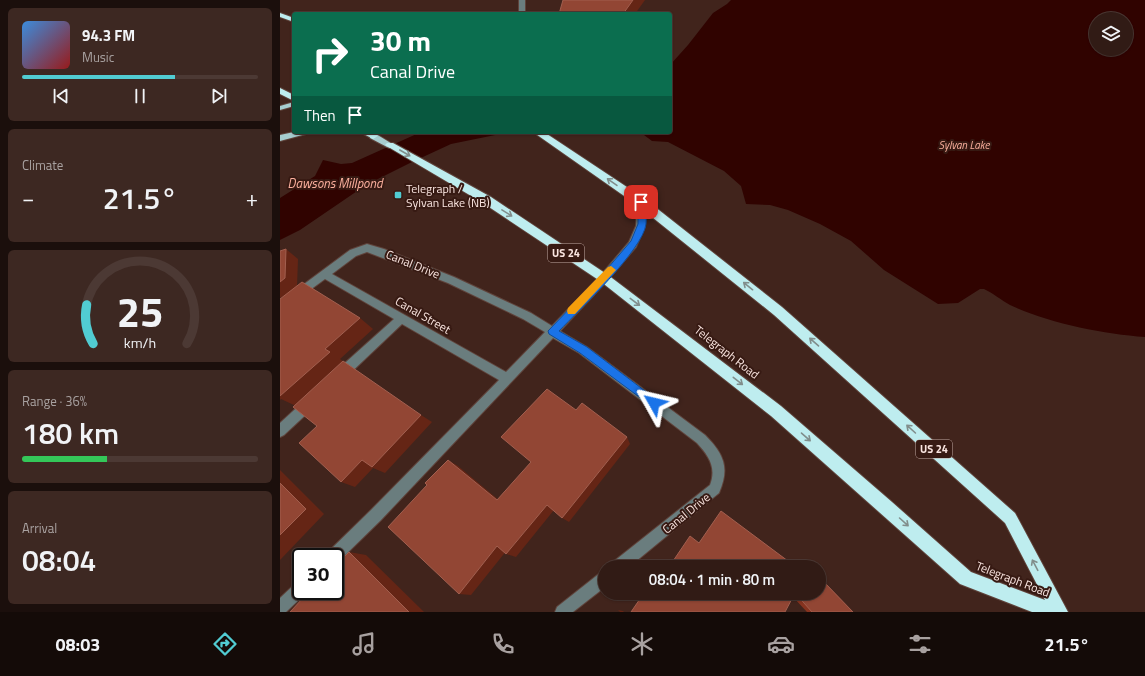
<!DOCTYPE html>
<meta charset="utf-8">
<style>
body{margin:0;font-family:"Titillium Web",sans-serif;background:#3d2822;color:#f1f3f6;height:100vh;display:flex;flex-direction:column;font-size:15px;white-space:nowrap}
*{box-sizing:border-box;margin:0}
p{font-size:13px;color:#a8a1a0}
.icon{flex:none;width:22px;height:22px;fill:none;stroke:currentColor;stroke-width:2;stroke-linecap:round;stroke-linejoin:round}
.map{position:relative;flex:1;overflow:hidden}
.details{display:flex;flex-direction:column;gap:8px;padding:8px;background:#1b0f0c;width:280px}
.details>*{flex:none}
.guide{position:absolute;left:12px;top:12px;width:380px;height:122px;border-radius:4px;box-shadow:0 1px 3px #0004,0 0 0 1px #4c3934;background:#0b6e4f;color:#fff;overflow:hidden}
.controls{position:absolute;left:809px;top:12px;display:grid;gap:8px}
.controls a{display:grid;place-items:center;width:44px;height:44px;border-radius:50%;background:#311b15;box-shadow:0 1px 3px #0004,0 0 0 1px #4c3934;font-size:20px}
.speed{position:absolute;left:12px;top:548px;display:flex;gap:8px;font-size:20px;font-weight:700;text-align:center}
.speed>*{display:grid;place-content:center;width:52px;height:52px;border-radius:50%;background:#311b15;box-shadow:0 1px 3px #0004,0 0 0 1px #4c3934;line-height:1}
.speed .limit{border:2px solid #111;border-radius:6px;background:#fff;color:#111}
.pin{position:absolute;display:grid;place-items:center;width:34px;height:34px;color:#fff;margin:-17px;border-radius:8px;box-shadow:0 2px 6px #0006}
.me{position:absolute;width:44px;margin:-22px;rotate:307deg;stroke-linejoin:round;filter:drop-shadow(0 0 3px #0008)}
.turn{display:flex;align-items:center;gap:14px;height:84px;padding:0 12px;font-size:18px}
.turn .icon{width:52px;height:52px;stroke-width:2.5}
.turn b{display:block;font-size:28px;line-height:34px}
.then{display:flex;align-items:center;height:38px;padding:0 12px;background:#0003;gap:8px;font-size:15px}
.big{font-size:30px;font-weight:600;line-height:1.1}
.details .tile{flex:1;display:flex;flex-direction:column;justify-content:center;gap:6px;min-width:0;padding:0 14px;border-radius:6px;background:#3d2822}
.details .dial{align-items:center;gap:0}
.dial svg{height:104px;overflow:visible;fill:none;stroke:#4c3934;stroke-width:7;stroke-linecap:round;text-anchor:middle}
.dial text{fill:#f1f3f6;stroke:none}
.song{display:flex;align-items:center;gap:12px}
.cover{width:48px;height:48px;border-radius:6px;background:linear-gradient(135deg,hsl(210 70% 55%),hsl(0 70% 35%))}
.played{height:4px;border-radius:2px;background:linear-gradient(90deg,#51ccd2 65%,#4c3934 65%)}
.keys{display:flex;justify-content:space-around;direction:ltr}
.heat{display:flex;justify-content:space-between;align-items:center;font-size:22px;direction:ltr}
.charge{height:6px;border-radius:3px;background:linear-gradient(90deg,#34c759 36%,#4c3934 0)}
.trip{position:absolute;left:318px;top:560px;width:228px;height:40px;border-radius:20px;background:#311b15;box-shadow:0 1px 3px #0004,0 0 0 1px #4c3934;font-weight:600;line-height:40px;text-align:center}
.menu{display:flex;height:64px;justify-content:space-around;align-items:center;background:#140b08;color:#a8a1a0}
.menu .icon{width:28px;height:28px}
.menu .current{color:#51ccd2}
.menu b{font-size:18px;color:#f1f3f6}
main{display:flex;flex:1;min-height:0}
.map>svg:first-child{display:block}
.water{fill:#300300;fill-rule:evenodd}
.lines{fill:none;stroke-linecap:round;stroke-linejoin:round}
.minor-casing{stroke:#5f433b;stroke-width:2}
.major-casing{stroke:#5f433b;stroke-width:2}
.highway-casing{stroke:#5f433b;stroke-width:2}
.minor{fill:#6a7d7e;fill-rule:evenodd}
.major{fill:#a7cdcf;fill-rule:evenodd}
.highway{fill:#beedef;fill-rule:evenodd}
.wall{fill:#86331f}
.shaded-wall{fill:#652515}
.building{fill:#924634;stroke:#a25f4f}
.oneway{stroke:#818e8c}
.route{fill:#1a73e8;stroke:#114b97}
.slow{fill:#f59e0b}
.poi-dot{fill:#51ccd2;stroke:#371a13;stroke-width:1.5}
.labels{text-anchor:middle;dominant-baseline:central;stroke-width:4;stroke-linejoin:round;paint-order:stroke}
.far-water-label{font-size:11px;font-style:italic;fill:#fdb19f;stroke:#371a13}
.shield{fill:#371a13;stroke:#c0a8a2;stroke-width:1}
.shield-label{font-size:11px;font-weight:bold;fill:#fae5e0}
.poi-label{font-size:12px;fill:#fae5e0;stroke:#371a13;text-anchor:start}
.street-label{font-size:12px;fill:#fae5e0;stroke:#371a13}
.water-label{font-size:13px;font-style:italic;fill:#fdb19f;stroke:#371a13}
</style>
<main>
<section class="details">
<div class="tile">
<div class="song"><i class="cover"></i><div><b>94.3 FM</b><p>Music</p></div></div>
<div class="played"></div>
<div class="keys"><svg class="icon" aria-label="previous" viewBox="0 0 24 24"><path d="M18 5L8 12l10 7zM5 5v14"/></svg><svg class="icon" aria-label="pause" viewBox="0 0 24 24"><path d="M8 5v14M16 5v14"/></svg><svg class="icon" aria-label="next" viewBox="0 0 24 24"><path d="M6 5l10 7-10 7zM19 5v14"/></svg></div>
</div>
<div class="tile"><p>Climate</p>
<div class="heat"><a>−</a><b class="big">21.5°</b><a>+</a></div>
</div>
<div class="tile dial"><svg viewBox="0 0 100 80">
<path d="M14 69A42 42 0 1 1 86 69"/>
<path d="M14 69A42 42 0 0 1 9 39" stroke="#51ccd2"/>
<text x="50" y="56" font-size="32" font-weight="700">25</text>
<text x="50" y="72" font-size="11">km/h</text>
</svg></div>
<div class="tile"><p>Range · 36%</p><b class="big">180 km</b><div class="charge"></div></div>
<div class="tile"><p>Arrival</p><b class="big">08:04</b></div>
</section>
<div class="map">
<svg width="865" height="612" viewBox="0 0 865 612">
<rect width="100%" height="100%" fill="#41241c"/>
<g class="water">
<path d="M 451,0 L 865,0 L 865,337 C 823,334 768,323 730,305 C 721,300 713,293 704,289 L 700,289 L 678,303 L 658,304 L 604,270 L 571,241 L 540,224 L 508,210 L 490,205 L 466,204 L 461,186 L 444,171 L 388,142 L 372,141 L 360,132 L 390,132 L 390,65 L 408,45 L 433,13 L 447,4 ZM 816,19 L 846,19 L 846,49 L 816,49 Z"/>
<path d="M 141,132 L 230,132 L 171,144 L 130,163 L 86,185 L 20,230 L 0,240 L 0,198 L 35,176 L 43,160 L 61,164 L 72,163 Z"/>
</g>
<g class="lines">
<g class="minor-casing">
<g id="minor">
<rect x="239" y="0" width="6" height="14"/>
<path d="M 361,199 L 365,202 L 365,226 L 356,247 L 327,281 L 280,331 L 307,347 L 425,435 C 444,454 450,468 439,493 L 349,567 L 331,567 L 333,562 L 430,485 C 437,467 428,455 417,443 L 299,353 L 273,338 L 101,520 L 58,562 L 55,563 L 55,557 L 46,557 L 48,552 L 91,510 L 219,380 L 122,324 L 64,379 L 60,380 L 56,379 L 55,375 L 56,371 L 114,319 L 45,279 L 0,312 L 0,302 L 70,250 L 87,244 L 104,249 L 174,277 L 251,313 L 272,326 L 321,275 L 349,242 L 356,226 L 357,202 ZM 87,252 L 168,283 L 243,319 L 265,332 L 226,372 L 52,274 L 76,256 Z"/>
<path d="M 29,399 L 33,400 L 35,404 L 33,408 L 4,435 L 0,437 L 0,423 L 25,400 Z"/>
<path d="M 325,571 L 325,587 L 293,612 L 275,612 L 277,607 L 320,573 Z"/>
<path d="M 21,581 L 21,591 L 27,591 L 26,593 L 6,612 L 0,612 L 0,598 L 16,583 Z"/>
</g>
</g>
<g class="major-casing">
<g id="major">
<path d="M 14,102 L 14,106 L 0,110 L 0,106 Z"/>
<path d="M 14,132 L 27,132 L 26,134 L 0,141 L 0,135 Z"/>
<path d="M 90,134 L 96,134 L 114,145 L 110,148 L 107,147 L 90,138 Z"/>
</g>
</g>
<g class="highway-casing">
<g id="highway">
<path d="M 0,13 L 14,18 L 14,22 L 0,17 Z"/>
<path d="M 0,88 L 14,95 L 14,101 L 0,94 Z"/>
<path d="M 80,132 L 92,132 L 98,136 L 93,139 Z"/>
<path d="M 253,132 L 264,132 L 365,199 L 502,307 L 735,513 L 788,612 L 752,612 L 680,584 L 491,416 L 320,281 L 203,203 L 105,145 L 107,143 L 113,143 L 211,197 L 328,275 L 501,406 L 612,502 L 691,572 L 765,600 L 725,523 L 494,315 L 357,205 Z"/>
</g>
</g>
<use href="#minor" class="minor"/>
<use href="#major" class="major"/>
<use href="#highway" class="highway"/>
</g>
<path class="wall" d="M 544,582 L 573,612 L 527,612 L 513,597 L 364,593 L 539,593 L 539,584 Z"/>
<g class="shaded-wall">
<path d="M 353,0 L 365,0 L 355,14 L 343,14 Z"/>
<path d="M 6,249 L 18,259 L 17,287 L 5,296 L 0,298 L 0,282 Z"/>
<path d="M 80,318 L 93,329 L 60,359 L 64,362 L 16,406 L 1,399 L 0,400 L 0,395 L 45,349 Z"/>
<path d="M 141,415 L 152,422 L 105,473 L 93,468 L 75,487 L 61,482 L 82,460 Z"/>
<path d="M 347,437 L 350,444 L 289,522 L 282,518 Z"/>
<path d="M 168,460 L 178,466 L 226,506 L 217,500 Z"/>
<path d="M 0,470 L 44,514 L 0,560 Z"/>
<path d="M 267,505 L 274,510 L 236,557 L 226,554 Z"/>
<path d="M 217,546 L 227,550 L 191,595 L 179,594 Z"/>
<path d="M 69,552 L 86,555 L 144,612 L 129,612 Z"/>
<path d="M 338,610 L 343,611 L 344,612 L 340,612 Z"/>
</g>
<g class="building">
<path d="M 283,0 L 353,0 L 343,14 L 279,14 Z"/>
<path d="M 6,249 L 5,278 L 0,282 L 0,251 Z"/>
<path d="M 22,282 L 80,318 L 45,349 L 50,352 L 0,396 L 0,299 Z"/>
<path d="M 63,361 L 141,415 L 92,467 L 82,460 L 61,482 L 19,443 L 37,426 L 13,407 Z"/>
<path d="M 267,389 L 296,410 L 302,403 L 347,437 L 282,518 L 267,505 L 226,554 L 217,546 L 179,594 L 108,527 L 147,485 L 145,483 L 168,460 L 217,500 L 251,462 L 221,437 Z"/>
<path d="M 0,483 L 26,509 L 0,535 Z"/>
<path d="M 441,511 L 516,567 L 389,567 L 410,536 L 419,543 Z"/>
<path d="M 69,552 L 129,612 L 10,612 L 23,598 L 24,599 L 32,591 L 55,591 L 55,566 Z"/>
<path d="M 544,582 L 573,612 L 532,612 L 515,593 L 505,612 L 351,612 L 364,593 L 539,593 L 539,585 L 541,586 Z"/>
</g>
<defs><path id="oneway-shaft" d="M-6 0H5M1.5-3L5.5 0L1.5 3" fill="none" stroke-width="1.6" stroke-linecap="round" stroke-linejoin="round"/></defs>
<g class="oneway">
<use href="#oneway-shaft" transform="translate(125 153) rotate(30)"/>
<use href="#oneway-shaft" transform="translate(332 182) rotate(-145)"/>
<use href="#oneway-shaft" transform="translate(227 213) rotate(32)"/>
<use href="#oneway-shaft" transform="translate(468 286) rotate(-141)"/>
<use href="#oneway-shaft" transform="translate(355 302) rotate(37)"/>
<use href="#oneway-shaft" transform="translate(534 342) rotate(-139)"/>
<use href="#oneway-shaft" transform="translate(458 381) rotate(38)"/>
<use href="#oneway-shaft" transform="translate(631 429) rotate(-138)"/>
<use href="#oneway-shaft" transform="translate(526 437) rotate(41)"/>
<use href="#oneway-shaft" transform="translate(624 522) rotate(42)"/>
<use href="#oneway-shaft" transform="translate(755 565) rotate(-118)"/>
</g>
<path class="route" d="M 358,200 L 361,200 L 365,202 C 365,209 367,217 366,224 C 363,250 299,310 279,331 L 307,347 L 377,400 L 379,403 L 377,407 L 374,408 L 300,353 L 269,334 L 268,331 L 321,276 L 351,241 L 358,224 Z"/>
<path class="slow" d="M 331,266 L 336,270 L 334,272 L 295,314 L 288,314 L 287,311 L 288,308 L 328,267 Z"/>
<rect class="poi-dot" x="114" y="191" width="8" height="8" rx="2"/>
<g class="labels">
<g class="far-water-label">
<text x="684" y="145">Sylvan Lake</text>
</g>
<g class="shield">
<rect x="268" y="244" width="36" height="18" rx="3"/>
<rect x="636" y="440" width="36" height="18" rx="3"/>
</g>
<g class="shield-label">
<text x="286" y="253">US 24</text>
<text x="654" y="449">US 24</text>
</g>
<g class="poi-label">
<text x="126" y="188">Telegraph /<tspan x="126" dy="14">Sylvan Lake (NB)</tspan></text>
</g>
<g class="street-label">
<text transform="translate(133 264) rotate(22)">Canal Drive</text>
<text transform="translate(143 315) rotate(30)">Canal Street</text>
<text transform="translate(447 352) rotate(38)">Telegraph Road</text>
<text transform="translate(406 513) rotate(-39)">Canal Drive</text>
<text transform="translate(733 579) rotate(21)">Telegraph Road</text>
</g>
<g class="water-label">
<text x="55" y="183">Dawsons Millpond</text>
</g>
</g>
</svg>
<div class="controls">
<a><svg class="icon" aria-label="layers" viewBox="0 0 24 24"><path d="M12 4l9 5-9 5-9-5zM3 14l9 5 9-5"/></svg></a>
</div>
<div class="speed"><div class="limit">30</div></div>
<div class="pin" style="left:361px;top:202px;background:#d93025"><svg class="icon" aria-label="arrive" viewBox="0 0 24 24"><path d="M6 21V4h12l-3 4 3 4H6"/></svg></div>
<svg class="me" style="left:374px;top:403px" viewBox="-20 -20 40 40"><path d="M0-17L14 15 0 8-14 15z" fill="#1a73e8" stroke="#fff" stroke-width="4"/></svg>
<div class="trip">08:04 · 1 min · 80 m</div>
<div class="guide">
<div class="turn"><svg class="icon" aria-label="right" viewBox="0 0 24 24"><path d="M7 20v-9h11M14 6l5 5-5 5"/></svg><div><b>30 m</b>Canal Drive</div></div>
<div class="then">Then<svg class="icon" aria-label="arrive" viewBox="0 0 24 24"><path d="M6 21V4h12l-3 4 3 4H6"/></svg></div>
</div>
</div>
</main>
<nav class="menu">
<b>08:03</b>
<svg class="icon current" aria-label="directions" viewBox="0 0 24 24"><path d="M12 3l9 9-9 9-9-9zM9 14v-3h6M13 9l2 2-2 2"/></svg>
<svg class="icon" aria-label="music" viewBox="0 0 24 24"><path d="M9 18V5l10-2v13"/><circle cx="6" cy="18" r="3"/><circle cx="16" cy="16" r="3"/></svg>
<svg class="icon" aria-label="phone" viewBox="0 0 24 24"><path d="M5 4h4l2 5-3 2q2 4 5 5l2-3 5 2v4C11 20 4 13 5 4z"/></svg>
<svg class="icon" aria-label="climate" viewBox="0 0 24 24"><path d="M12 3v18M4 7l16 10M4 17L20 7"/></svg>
<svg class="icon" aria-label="car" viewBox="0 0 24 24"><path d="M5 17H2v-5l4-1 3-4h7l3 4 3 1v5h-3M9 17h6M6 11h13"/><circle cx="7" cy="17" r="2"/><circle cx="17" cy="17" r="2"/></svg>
<svg class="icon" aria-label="filters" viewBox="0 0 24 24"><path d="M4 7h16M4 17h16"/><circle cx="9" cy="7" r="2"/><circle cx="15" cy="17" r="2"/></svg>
<b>21.5°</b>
</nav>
